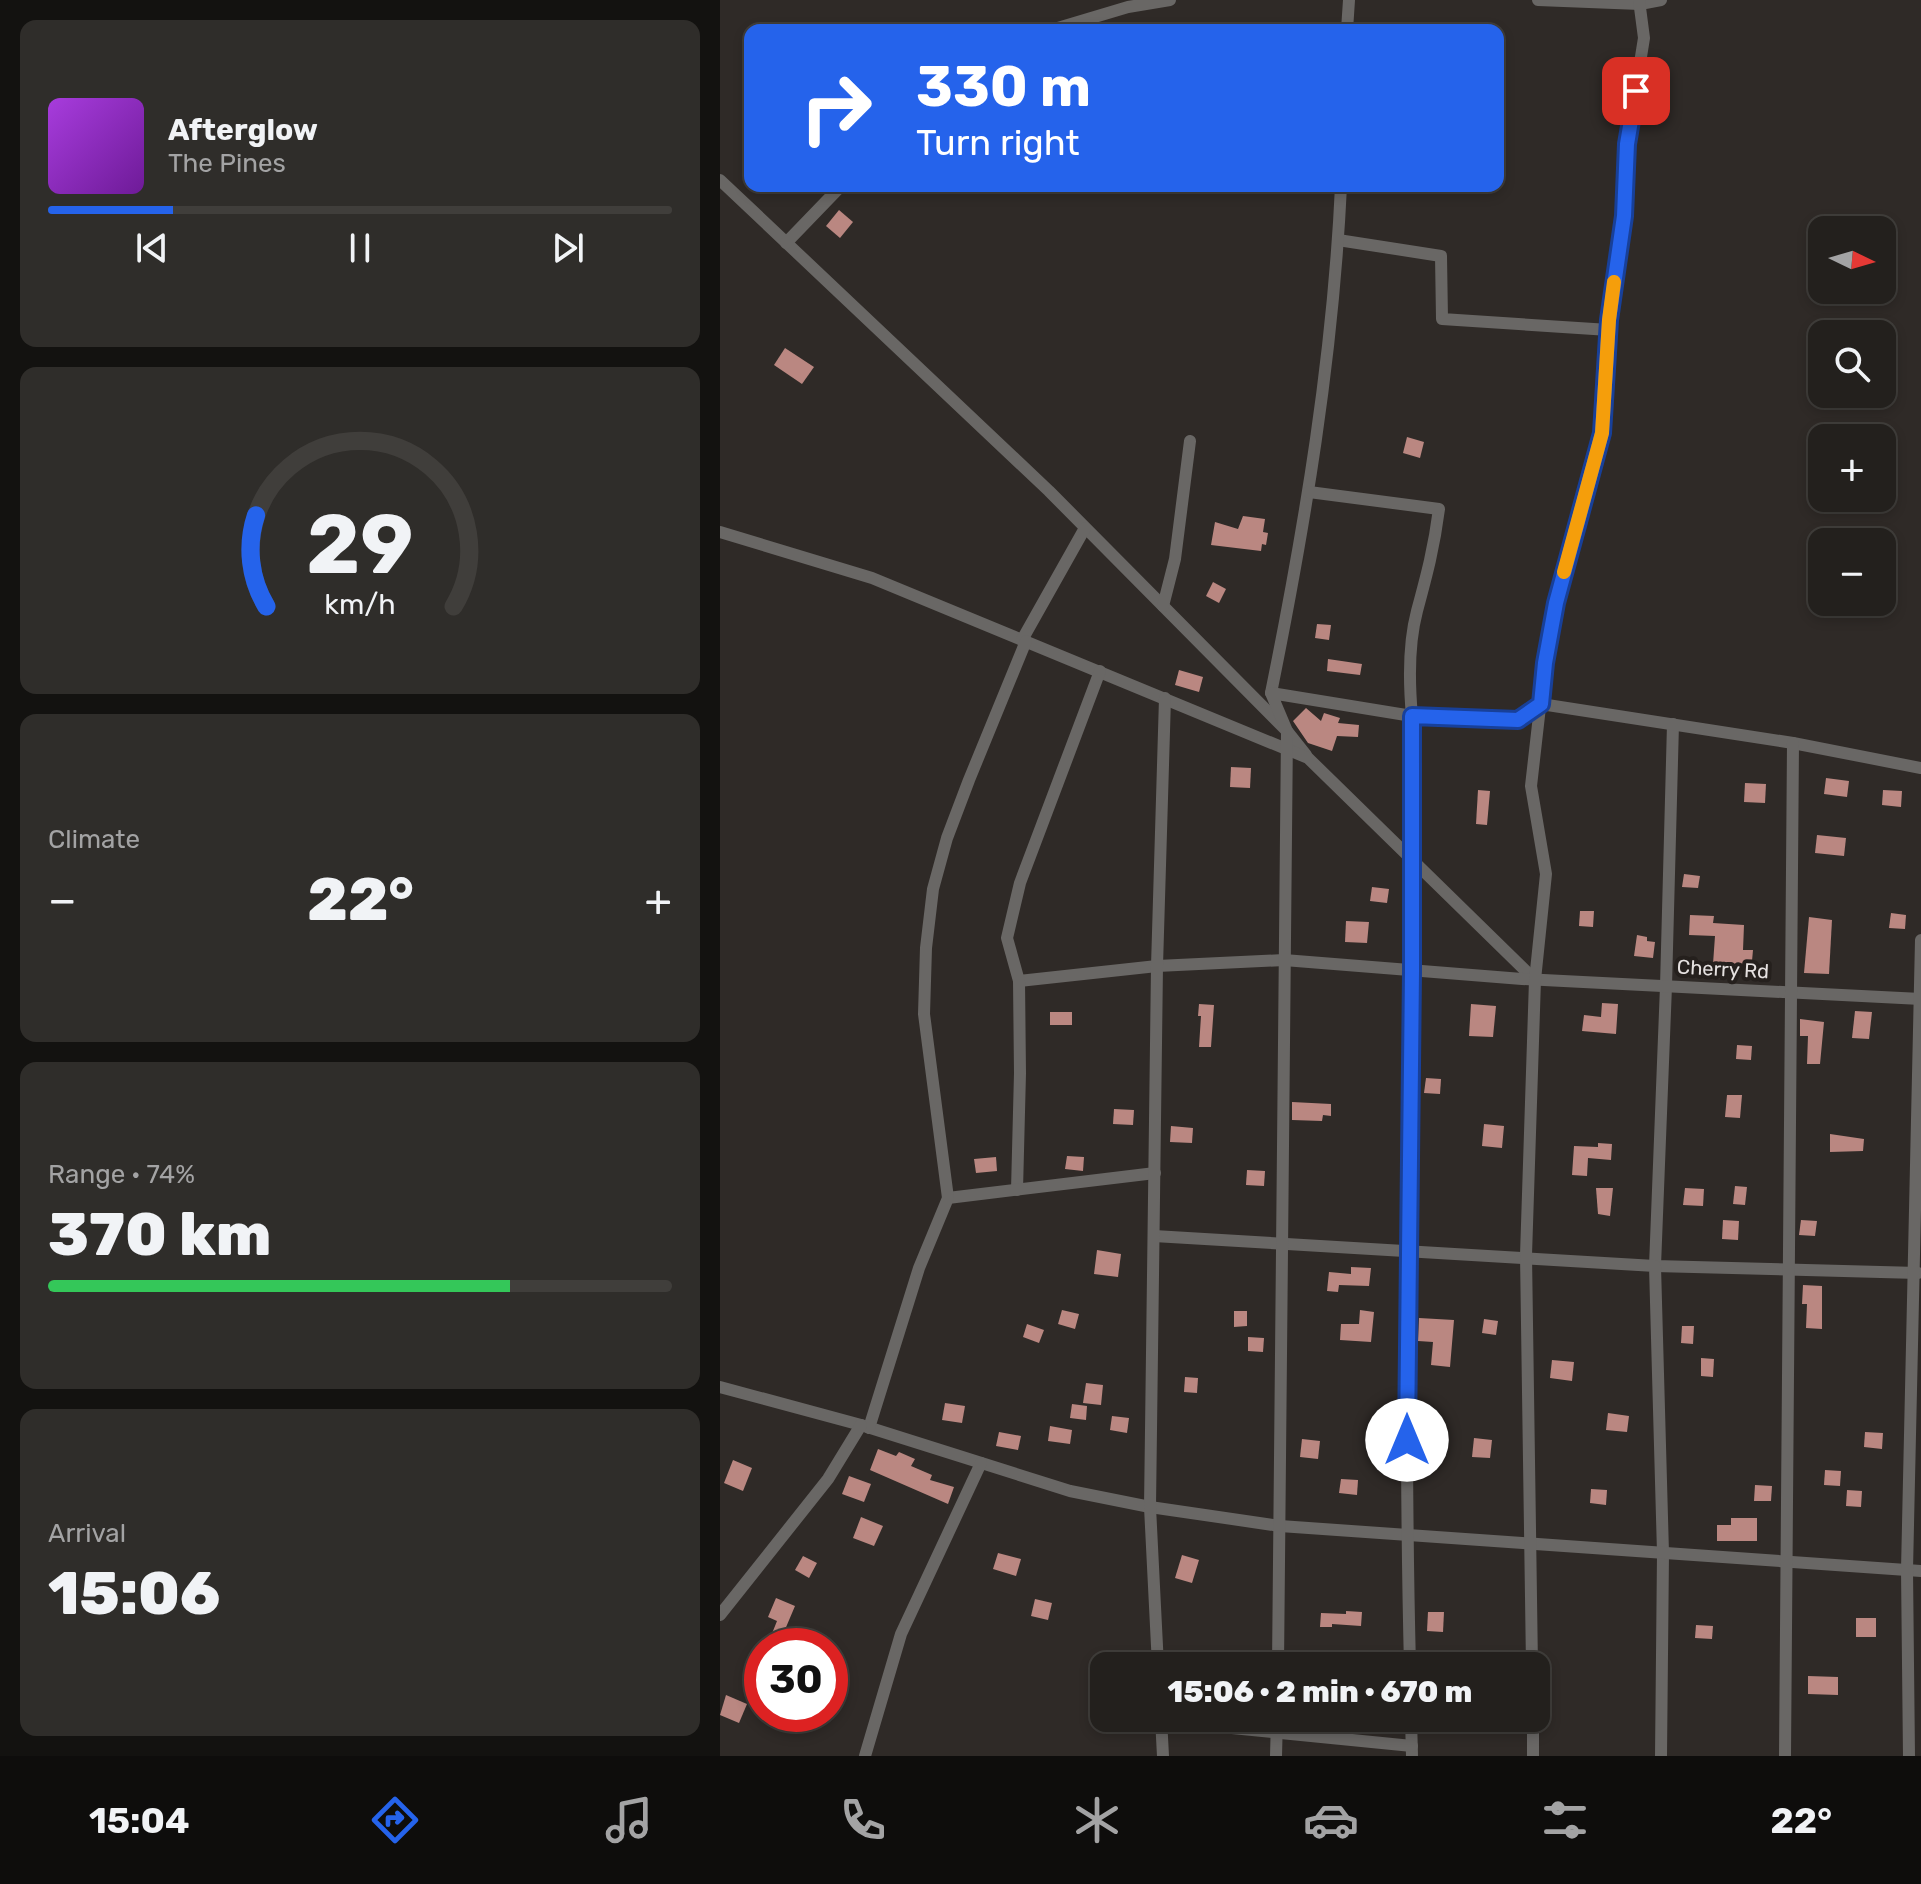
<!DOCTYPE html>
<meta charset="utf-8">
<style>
body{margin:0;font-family:Rubik,sans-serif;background:#2f2d2a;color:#f1f3f6;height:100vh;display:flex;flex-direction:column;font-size:30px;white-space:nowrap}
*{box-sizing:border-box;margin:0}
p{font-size:26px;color:#a3a3a4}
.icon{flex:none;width:44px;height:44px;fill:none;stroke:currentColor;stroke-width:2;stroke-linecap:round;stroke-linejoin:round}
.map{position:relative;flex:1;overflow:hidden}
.panel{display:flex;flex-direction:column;gap:20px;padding:20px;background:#131210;width:720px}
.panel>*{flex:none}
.banner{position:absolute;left:24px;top:24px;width:760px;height:168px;border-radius:16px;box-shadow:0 4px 12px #0003,0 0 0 2px #403e3b;background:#2563eb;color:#fff;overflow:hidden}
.needle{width:52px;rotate:95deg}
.tools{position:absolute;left:1088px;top:216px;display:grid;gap:16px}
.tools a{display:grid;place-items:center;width:88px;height:88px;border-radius:16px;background:#23201d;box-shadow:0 4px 12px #0003,0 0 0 2px #403e3b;font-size:40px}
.speed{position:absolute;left:24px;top:1628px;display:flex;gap:16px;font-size:40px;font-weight:700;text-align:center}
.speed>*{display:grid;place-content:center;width:104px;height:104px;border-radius:50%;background:#23201d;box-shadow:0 4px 12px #0003,0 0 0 2px #403e3b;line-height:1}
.speed .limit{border:12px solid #d22;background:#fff;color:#111}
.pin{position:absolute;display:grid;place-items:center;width:68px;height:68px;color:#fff;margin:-34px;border-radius:16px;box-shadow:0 4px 12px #0006}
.me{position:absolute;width:88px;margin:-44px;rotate:0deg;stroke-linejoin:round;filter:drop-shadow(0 0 6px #0008)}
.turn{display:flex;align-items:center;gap:28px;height:168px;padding:0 40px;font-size:36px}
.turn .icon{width:104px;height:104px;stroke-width:2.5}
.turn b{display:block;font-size:56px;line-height:68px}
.big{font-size:60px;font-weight:800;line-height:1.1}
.panel .tile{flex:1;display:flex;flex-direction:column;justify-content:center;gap:12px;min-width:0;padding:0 28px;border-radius:16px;background:#2f2d2a}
.panel .dial{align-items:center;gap:0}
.dial svg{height:208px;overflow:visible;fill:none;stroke:#403e3b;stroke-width:7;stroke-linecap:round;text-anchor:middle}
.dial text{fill:#f1f3f6;stroke:none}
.song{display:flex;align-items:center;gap:24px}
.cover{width:96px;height:96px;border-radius:12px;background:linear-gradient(135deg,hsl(280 70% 55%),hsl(280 70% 35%))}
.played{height:8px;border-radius:4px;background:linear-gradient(90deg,#2563eb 20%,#403e3b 20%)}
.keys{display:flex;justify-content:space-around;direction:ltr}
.heat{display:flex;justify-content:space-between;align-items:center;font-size:44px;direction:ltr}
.charge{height:12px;border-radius:6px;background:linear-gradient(90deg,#34c759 74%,#403e3b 0)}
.trip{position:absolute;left:370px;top:1652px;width:460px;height:80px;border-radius:16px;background:#23201d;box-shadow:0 4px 12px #0003,0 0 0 2px #403e3b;font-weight:800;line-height:80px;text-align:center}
.tabs{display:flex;height:128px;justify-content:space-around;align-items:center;background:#0e0d0c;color:#a3a3a4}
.tabs .icon{width:56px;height:56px}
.tabs .active{color:#2563eb}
.tabs b{font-size:36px;color:#f1f3f6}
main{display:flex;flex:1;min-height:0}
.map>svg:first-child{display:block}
.building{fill:#ba8781}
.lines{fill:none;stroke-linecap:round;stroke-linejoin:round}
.street{stroke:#696765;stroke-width:12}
.route-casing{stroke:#184099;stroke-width:20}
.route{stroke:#2563eb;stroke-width:14}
.slow{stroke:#f59e0b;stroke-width:14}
.labels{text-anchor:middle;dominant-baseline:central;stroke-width:8;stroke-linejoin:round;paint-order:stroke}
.street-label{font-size:20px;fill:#e5e1e0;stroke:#25201d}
</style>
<main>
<section class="panel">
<div class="tile">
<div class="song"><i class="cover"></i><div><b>Afterglow</b><p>The Pines</p></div></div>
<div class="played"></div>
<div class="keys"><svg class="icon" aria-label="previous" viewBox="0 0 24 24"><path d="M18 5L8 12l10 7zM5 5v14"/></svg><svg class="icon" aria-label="pause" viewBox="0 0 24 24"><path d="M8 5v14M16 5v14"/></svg><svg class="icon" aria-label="next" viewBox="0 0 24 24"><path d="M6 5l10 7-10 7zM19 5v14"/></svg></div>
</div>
<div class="tile dial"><svg viewBox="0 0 100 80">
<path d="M14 69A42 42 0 1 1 86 69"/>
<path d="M14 69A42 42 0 0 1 10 34" stroke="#2563eb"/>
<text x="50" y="56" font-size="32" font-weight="700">29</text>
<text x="50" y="72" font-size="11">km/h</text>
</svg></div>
<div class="tile"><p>Climate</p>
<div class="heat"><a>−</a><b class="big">22°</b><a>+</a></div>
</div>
<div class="tile"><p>Range · 74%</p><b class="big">370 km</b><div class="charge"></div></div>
<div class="tile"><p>Arrival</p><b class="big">15:06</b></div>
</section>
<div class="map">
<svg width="1201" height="1756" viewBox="0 0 1201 1756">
<rect width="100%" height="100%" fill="#2f2a27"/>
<g class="building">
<path d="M 119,210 L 133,222 L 120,238 L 106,226 Z"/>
<path d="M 65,348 L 94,367 L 82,384 L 54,365 Z"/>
<path d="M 687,437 L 704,442 L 700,458 L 683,453 Z"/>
<path d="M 523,516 L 545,519 L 543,532 L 548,533 L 546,545 L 542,544 L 541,551 L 491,545 L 495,522 L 518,529 Z"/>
<path d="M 493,582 L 506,589 L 499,603 L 486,596 Z"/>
<path d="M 597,624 L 611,625 L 609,640 L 595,638 Z"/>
<path d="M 608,659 L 642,664 L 640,675 L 607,671 Z"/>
<path d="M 459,670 L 483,677 L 479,692 L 455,685 Z"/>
<path d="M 586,708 L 601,721 L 604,713 L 620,718 L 618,723 L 639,725 L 638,737 L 617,736 L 612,751 L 588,743 L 573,721 Z"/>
<path d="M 511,767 L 531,768 L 530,788 L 510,787 Z"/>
<path d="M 1106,778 L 1129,781 L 1127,797 L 1104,794 Z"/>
<path d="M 1025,783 L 1046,784 L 1045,803 L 1024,802 Z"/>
<path d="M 758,790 L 770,791 L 767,825 L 756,824 Z"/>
<path d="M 1163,790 L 1182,791 L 1181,807 L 1162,805 Z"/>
<path d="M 1097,835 L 1126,838 L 1124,856 L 1095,853 Z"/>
<path d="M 964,874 L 980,876 L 978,888 L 962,887 Z"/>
<path d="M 652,887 L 669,889 L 667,903 L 650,901 Z"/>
<path d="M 860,911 L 874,911 L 873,927 L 859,926 Z"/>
<path d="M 1171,913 L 1186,915 L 1185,929 L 1169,928 Z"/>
<path d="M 970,915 L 994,916 L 993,923 L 1024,925 L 1023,950 L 1033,950 L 1031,972 L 1007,970 L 1006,979 L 992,978 L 995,936 L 969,935 Z"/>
<path d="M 1089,917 L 1112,920 L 1109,974 L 1084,973 Z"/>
<path d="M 626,921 L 649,922 L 647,943 L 625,942 Z"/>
<path d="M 917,935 L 927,937 L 927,941 L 935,942 L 933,958 L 914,956 Z"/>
<path d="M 882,1003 L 898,1004 L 896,1034 L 862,1031 L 864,1015 L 881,1017 Z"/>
<path d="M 479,1004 L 494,1005 L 491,1047 L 479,1047 L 481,1016 L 478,1016 Z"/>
<path d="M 751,1004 L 776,1006 L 773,1037 L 749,1036 Z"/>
<path d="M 1135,1011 L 1152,1012 L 1149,1039 L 1132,1038 Z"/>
<rect x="330" y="1012" width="22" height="13"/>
<path d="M 1080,1019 L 1104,1022 L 1100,1064 L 1087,1064 L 1088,1036 L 1080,1036 Z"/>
<path d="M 1017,1045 L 1032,1046 L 1031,1060 L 1016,1059 Z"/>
<path d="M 706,1078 L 721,1079 L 720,1094 L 704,1093 Z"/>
<path d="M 1007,1095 L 1022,1095 L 1020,1118 L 1005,1117 Z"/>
<path d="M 572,1102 L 611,1104 L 611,1116 L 603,1115 L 602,1121 L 572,1120 Z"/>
<path d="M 394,1109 L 414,1110 L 413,1125 L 393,1124 Z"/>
<path d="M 764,1124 L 784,1126 L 782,1148 L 762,1146 Z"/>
<path d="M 451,1126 L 473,1128 L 472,1143 L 450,1142 Z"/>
<path d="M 1110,1134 L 1144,1139 L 1143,1151 L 1110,1152 Z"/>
<path d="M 878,1143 L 892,1144 L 891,1160 L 868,1158 L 867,1176 L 852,1175 L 854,1146 L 878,1147 Z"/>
<path d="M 347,1156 L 364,1157 L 363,1171 L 345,1169 Z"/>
<path d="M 276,1157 L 277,1171 L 256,1173 L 254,1159 Z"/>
<path d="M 527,1170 L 545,1171 L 544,1186 L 526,1185 Z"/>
<path d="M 1015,1186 L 1027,1187 L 1025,1205 L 1013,1204 Z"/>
<path d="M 876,1188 L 893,1188 L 890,1216 L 878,1214 Z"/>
<path d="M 965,1188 L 984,1189 L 983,1206 L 963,1205 Z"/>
<path d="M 1003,1220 L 1019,1221 L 1018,1240 L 1002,1239 Z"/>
<path d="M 1081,1220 L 1097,1221 L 1095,1236 L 1079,1235 Z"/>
<path d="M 377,1250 L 401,1254 L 398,1277 L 374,1274 Z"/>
<path d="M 631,1267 L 651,1268 L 649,1286 L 619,1285 L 618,1292 L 607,1291 L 609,1272 L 631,1274 Z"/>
<path d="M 1083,1285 L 1102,1286 L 1102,1329 L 1086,1328 L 1087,1304 L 1082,1304 Z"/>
<path d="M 342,1310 L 359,1314 L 355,1329 L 338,1324 Z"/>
<path d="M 640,1310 L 654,1312 L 651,1342 L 620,1340 L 621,1324 L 639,1324 Z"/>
<path d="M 514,1311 L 527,1311 L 527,1326 L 514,1327 Z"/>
<path d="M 699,1318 L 734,1320 L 730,1367 L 711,1365 L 713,1342 L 698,1341 Z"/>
<path d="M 764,1319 L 778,1321 L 776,1335 L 762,1333 Z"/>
<path d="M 307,1324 L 324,1330 L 319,1343 L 303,1337 Z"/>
<path d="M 962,1326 L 974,1326 L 973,1344 L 961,1343 Z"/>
<path d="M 528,1337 L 544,1338 L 543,1352 L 528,1351 Z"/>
<path d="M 981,1358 L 994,1359 L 993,1377 L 981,1376 Z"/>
<path d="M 832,1360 L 854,1362 L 852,1381 L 830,1378 Z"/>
<path d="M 465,1377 L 478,1378 L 477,1393 L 464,1392 Z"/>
<path d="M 366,1383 L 383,1385 L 381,1405 L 363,1403 Z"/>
<path d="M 225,1403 L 245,1406 L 242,1423 L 222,1420 Z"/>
<path d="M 352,1404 L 367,1406 L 366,1420 L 350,1418 Z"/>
<path d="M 888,1413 L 909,1416 L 907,1432 L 886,1430 Z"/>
<path d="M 392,1416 L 409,1418 L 407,1433 L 390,1430 Z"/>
<path d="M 330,1426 L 352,1430 L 350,1444 L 328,1441 Z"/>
<path d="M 279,1432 L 301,1436 L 298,1450 L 276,1446 Z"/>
<path d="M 1145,1432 L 1163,1433 L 1162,1449 L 1144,1447 Z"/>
<path d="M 754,1438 L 772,1440 L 770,1458 L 752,1457 Z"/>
<path d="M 582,1439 L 600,1441 L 598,1459 L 580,1457 Z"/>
<path d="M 158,1449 L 176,1456 L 179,1452 L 195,1459 L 191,1466 L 212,1475 L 210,1480 L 234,1487 L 228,1504 L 150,1470 Z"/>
<path d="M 13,1460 L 32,1468 L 23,1491 L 4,1483 Z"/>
<path d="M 1105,1470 L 1121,1471 L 1120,1486 L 1104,1485 Z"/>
<path d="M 129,1476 L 151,1484 L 144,1502 L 122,1494 Z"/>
<path d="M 621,1479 L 638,1480 L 637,1495 L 619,1493 Z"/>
<path d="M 1035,1485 L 1052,1486 L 1051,1501 L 1034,1501 Z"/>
<path d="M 871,1489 L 887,1490 L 886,1505 L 870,1503 Z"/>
<path d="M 1127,1490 L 1142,1491 L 1141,1507 L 1126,1506 Z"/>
<path d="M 141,1517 L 163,1526 L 154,1546 L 133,1538 Z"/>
<path d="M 1011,1518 L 1037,1518 L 1037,1541 L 997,1541 L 997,1525 L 1011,1525 Z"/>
<path d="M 278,1553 L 301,1559 L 296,1576 L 273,1569 Z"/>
<path d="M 462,1555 L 479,1560 L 472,1583 L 455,1578 Z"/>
<path d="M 83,1556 L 97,1563 L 89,1578 L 75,1570 Z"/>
<path d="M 56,1598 L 75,1606 L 64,1632 L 74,1636 L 71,1646 L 47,1646 L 57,1621 L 48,1617 Z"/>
<path d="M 315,1599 L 332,1603 L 328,1620 L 311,1616 Z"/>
<path d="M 626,1611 L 642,1612 L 641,1626 L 612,1624 L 612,1627 L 600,1627 L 601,1613 L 626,1614 Z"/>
<path d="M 708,1612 L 724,1612 L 723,1632 L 707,1631 Z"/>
<rect x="1136" y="1618" width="20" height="19"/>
<path d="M 976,1625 L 993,1626 L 992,1639 L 975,1638 Z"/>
<path d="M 632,1652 L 649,1653 L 648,1666 L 631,1666 Z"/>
<path d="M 1088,1676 L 1118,1677 L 1118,1695 L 1088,1694 Z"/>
<path d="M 6,1695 L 27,1704 L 19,1723 L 0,1715 Z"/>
</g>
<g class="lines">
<g class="street">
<path d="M 818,0 L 920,4 L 941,0"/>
<path d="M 331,30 L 408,7 L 450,0"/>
<path d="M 627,30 L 629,0"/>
<path d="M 0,180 L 329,491 L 567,731 L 586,755"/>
<path d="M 618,240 L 721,256 L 722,319 L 889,330"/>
<path d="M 66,243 L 121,186"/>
<path d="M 0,532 L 152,578 L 588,758 L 815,980"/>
<path d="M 443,606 L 455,559 L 470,441"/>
<path d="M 302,640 L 365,528"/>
<path d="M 551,693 C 585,525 613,357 621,186"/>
<path d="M 953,724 L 946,986 L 935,1266 L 1198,1273"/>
<path d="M 299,981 L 437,966 L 564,960 L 802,979 L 1201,999"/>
<path d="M 297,1190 L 300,1073 L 299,981 L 287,938 L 300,883 L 380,671"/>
<path d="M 228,1198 L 435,1173"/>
<path d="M 434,1236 L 935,1266 L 943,1553 L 941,1756"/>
<path d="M 0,1387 L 141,1425 L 350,1491 L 430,1507 L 560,1526 L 1201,1571"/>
<path d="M 149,1428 L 199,1268 L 228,1198 L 204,1014 L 206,948 L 213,889 L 227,838 L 249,780 L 306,641"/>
<path d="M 0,1615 L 108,1479 L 141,1425"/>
<path d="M 438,1666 L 430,1507 L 437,966 L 445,698"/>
<path d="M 558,1666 L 567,731 L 551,693 L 692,716 C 689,683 688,645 697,611 C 707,574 714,548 719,509 L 589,492"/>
<path d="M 690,1666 C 682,1349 692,1033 692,716 L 798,720 L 821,704 L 1073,743 L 1201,768"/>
<path d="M 812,1666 L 806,1255 L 815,980 L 826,874 L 811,786 L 825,663 L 836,603 L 882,433 L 889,320 L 904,216 L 907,144 L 924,38 L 919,0"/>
<path d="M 441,1718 L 443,1756"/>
<path d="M 691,1718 L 692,1756"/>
<path d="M 813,1718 L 813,1756"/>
<path d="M 441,1721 L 692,1746"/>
<path d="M 145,1756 L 181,1634 L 261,1463"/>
<path d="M 556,1756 L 557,1718"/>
<path d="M 1065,1756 L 1073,743"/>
<path d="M 1189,1756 L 1187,1570 L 1201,940"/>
</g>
</g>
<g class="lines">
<g class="route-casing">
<path id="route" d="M 687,1440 L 692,972 L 692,716 L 798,720 L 821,704 L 825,663 L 836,603 L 882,433 L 889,320 L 904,216 L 907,144 L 916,91"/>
</g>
<use href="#route" class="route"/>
<path class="slow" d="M 844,572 L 882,433 L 889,320 L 894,282"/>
</g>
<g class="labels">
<g class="street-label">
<text transform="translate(1003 969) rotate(3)">Cherry Rd</text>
</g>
</g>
</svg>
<div class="tools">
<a><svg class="needle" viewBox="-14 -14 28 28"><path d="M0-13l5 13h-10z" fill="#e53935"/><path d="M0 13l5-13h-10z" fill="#a3a3a4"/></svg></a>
<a><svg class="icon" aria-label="search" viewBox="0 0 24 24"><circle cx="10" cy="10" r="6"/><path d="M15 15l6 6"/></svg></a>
<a>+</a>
<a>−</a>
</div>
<div class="speed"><div class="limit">30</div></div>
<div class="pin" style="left:916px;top:91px;background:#d93025"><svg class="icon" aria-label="arrive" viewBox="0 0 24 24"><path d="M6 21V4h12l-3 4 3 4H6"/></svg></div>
<svg class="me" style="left:687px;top:1440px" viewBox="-20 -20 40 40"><circle r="19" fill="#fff"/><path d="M0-13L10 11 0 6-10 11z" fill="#2563eb"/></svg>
<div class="trip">15:06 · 2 min · 670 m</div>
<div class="banner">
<div class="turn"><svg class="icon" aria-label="right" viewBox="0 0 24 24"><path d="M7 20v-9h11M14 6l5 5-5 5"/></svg><div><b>330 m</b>Turn right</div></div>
</div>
</div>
</main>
<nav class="tabs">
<b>15:04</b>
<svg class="icon active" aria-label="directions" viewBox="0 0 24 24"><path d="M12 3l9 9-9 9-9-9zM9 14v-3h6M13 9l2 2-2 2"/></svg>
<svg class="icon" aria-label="music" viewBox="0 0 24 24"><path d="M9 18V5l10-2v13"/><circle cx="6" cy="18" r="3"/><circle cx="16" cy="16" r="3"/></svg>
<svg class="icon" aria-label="phone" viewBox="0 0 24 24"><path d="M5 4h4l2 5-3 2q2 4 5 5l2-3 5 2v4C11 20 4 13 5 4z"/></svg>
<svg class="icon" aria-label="climate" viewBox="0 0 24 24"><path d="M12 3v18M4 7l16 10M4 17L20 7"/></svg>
<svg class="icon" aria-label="car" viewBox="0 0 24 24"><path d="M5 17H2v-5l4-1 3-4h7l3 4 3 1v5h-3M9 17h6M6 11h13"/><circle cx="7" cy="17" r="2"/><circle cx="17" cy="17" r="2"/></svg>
<svg class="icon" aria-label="filters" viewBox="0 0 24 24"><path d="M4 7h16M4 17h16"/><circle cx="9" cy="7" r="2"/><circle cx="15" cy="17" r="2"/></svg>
<b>22°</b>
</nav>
